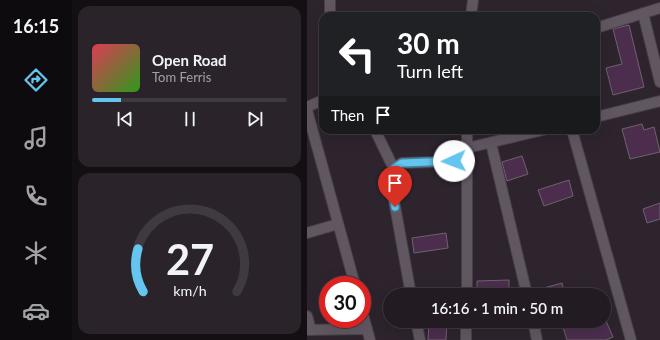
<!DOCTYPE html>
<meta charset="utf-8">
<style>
body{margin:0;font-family:Lato,sans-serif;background:#2a242a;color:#f1f3f6;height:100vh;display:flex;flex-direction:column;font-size:15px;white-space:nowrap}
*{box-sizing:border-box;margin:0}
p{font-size:13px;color:#a2a1a5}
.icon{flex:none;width:22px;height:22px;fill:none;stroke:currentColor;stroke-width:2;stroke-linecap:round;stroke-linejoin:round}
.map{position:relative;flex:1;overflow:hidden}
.drawer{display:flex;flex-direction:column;gap:6px;padding:6px;background:#130f13;width:235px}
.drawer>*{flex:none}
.top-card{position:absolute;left:12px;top:12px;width:281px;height:122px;border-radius:12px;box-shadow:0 4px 16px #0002,0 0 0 1px #3f3940;background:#202124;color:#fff;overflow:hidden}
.speed{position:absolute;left:12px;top:276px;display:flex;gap:8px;font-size:20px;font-weight:700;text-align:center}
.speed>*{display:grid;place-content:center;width:52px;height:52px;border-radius:50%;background:#221b22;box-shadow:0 4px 16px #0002,0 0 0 1px #3f3940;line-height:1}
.speed .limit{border:6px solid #d22;background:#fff;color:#111}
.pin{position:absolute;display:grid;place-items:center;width:34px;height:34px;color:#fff;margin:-41px -17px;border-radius:50% 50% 50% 0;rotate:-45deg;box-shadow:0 0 4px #0007}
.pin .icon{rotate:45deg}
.me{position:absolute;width:44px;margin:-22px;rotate:268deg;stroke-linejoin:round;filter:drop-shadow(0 0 3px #0008)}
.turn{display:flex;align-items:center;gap:14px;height:84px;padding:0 12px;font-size:18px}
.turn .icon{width:52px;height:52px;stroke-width:2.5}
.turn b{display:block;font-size:28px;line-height:34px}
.then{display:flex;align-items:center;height:38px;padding:0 12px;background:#0003;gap:8px;font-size:15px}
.drawer .card{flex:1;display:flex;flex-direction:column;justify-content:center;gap:6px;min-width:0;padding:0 14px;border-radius:12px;background:#2a242a}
.drawer .dial{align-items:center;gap:0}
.dial svg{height:104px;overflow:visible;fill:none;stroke:#3f3940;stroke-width:7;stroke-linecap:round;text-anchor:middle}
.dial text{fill:#f1f3f6;stroke:none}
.song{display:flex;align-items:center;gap:12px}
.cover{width:48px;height:48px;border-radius:6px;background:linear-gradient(135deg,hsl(350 70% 55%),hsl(110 70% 35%))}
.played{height:4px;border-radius:2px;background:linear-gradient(90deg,#64c5ee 15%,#3f3940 15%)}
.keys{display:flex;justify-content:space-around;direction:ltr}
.trip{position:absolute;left:76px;top:288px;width:228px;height:40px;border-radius:20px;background:#221b22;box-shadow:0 4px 16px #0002,0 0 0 1px #3f3940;font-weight:600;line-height:40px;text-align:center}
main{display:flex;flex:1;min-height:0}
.tab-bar{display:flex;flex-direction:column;width:72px;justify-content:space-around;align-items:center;background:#0e0b0e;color:#a2a1a5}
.tab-bar .icon{width:28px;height:28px}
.tab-bar .on{color:#64c5ee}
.tab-bar b{font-size:18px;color:#f1f3f6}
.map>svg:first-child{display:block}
.building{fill:#4c2d4e;stroke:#6d636d}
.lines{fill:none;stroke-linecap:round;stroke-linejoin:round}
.street-casing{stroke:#484048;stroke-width:12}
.secondary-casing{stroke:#484048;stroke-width:12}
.street{stroke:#615761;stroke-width:10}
.secondary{stroke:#615761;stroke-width:10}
.route-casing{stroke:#41809b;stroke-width:10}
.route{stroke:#64c5ee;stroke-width:7}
</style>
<main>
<nav class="tab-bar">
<b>16:15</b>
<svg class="icon on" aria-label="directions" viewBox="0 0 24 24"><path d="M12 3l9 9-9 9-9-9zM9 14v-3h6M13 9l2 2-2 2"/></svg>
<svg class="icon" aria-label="music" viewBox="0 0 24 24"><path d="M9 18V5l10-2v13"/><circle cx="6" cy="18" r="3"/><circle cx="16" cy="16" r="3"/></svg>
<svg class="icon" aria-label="phone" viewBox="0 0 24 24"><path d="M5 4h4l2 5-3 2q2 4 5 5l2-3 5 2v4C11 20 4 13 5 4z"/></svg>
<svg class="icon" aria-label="climate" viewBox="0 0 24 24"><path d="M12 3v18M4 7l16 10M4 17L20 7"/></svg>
<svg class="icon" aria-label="car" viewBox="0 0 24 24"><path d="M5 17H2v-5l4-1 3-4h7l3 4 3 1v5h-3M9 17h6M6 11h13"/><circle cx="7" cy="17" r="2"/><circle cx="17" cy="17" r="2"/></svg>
</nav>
<section class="drawer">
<div class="card">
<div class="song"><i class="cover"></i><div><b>Open Road</b><p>Tom Ferris</p></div></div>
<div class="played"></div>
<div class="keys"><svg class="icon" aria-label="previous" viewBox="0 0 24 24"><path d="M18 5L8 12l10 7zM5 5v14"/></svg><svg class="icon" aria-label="pause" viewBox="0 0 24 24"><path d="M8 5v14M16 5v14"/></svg><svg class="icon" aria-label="next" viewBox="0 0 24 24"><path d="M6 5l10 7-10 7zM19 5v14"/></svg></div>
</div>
<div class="card dial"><svg viewBox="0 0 100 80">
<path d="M14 69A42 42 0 1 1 86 69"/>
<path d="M14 69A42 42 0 0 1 10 36" stroke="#64c5ee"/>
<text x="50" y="56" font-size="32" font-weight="700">27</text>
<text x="50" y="72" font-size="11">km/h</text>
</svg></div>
</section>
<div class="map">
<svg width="353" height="340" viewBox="0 0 353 340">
<rect width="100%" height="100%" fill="#2d242d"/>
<g class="building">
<path d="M 322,25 L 337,87 L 306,95 L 299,68 L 315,64 L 306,29 Z"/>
<path d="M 335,124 L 337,130 L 347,127 L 353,152 L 323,159 L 315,129 Z"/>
<path d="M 215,156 L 221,174 L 200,181 L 195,162 Z"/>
<path d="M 262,180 L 266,196 L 237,206 L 231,190 Z"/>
<path d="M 353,203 L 353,219 L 340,223 L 336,209 Z"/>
<path d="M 139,233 L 141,248 L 107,253 L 105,238 Z"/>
<path d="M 202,280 L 202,295 L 170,295 L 170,281 Z"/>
<path d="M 255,283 L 258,295 L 226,295 L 226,291 Z"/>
<path d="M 122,321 L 140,321 L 139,340 L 121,340 Z"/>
<path d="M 254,321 L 299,321 L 306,337 L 299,340 L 260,340 Z"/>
</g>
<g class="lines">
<g class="street-casing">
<g id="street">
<path d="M 23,0 L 23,11 L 25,16"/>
<path d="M 336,13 L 353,82"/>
<path d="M 289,28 L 353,8"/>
<path d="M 0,107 L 16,100"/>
<path d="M 0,110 L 48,285"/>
<path d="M 289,117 L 353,101"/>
<path d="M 68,130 L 87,169"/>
<path d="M 265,130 L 324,340"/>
<path d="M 184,143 L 220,295"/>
<path d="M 160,148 L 236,130"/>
<path d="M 0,233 L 31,224"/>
<path d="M 104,295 L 83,178 L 87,169 L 95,163 L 160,161"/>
<path d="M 55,311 L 63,340"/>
<path d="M 0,316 L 4,330"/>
<path d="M 109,321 L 113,340"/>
<path d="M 226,321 L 230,340"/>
<path d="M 0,330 L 60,329"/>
</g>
</g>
<g class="secondary-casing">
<g id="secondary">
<path d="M 164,16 L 166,0"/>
<path d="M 160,295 L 160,130"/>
<path d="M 159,340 L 159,321"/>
</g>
</g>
<use href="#street" class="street"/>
<use href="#secondary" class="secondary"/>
</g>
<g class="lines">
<g class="route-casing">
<path id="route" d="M 88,207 L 83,178 L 86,169 L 95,163 L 147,161"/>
</g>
<use href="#route" class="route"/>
</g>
</svg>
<div class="speed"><div class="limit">30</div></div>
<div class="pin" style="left:88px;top:207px;background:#d93025"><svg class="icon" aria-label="arrive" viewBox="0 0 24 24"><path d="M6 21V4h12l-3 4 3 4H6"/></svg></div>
<svg class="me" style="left:147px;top:161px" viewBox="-20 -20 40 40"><circle r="19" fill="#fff"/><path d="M0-13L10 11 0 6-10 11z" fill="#64c5ee"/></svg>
<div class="trip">16:16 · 1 min · 50 m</div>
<div class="top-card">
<div class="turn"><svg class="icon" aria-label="left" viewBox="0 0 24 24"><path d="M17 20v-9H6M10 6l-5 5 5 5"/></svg><div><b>30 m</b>Turn left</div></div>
<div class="then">Then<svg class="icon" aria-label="arrive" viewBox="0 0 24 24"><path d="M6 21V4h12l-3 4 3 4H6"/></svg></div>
</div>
</div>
</main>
